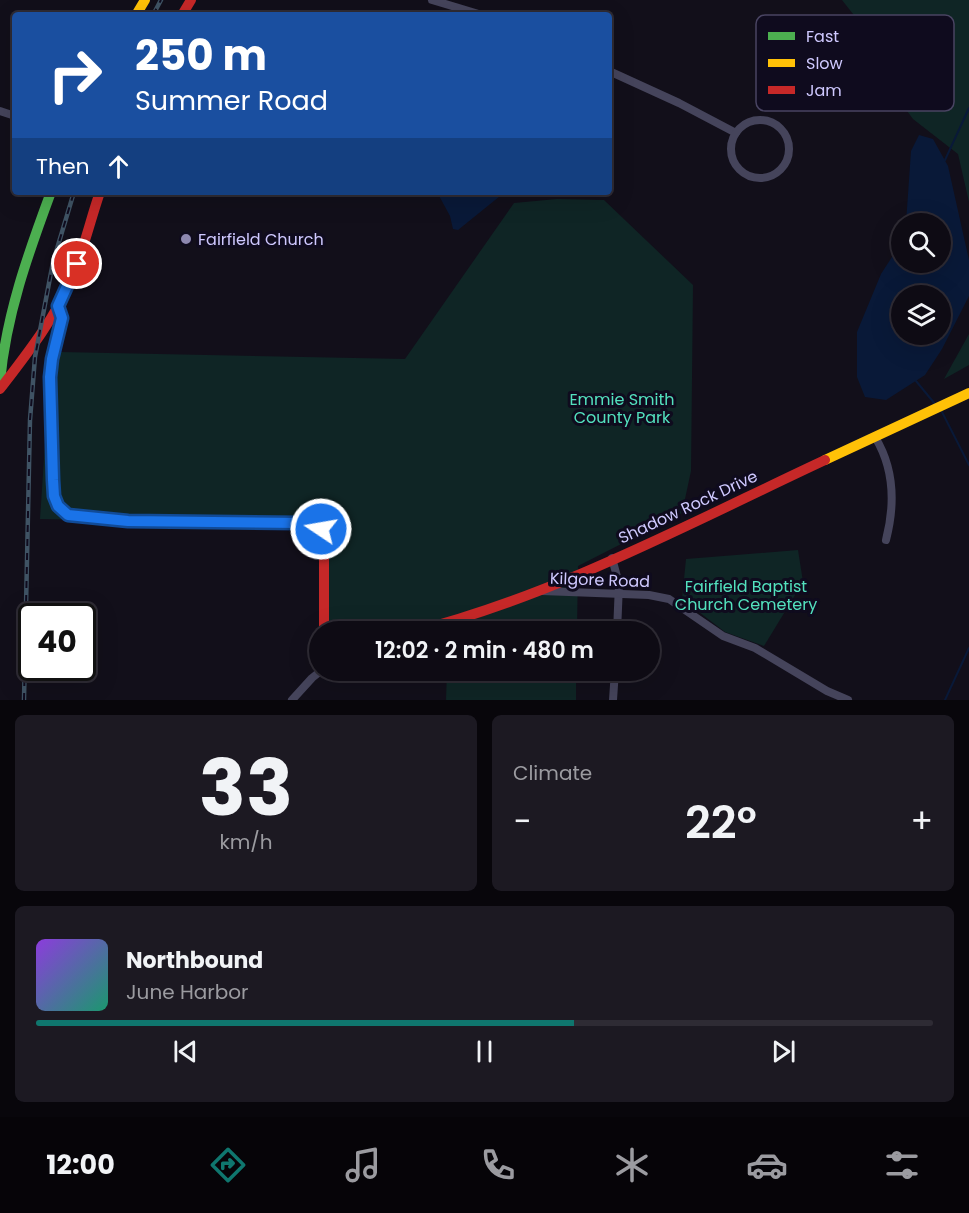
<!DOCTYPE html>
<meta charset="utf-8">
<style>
body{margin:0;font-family:Poppins,sans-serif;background:#1c1922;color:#f1f3f6;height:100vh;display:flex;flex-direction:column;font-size:22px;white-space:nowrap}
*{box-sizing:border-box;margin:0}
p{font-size:20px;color:#9b9ba0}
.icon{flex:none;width:33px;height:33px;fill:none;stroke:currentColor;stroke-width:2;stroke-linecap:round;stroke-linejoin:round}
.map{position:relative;height:700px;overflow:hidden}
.drawer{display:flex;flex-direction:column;gap:15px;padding:15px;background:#08060b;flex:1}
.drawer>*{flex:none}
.hud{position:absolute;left:12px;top:12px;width:600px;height:183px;border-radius:6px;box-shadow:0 6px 24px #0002,0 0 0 2px #2e2b34;background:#1a4fa0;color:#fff;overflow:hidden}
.buttons{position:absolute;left:891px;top:213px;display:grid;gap:12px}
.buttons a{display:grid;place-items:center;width:60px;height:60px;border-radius:50%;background:#0e0b14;box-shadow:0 6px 24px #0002,0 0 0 2px #2e2b34;font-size:30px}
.speed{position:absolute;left:18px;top:603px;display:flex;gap:12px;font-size:30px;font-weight:700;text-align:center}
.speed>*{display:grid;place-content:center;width:78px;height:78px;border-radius:50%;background:#0e0b14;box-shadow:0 6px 24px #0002,0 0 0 2px #2e2b34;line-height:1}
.speed .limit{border:3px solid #111;border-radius:9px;background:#fff;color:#111}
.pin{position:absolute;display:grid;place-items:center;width:51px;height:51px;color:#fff;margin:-26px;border:3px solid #fff;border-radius:50%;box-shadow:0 2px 6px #0007}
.me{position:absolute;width:66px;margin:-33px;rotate:282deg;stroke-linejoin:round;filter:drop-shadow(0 0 4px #0008)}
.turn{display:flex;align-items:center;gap:21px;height:126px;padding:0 24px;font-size:27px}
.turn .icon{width:78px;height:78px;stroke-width:2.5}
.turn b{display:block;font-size:42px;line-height:51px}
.then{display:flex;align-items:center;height:57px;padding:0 24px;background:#0003;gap:12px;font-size:22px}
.big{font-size:45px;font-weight:600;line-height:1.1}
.drawer .tile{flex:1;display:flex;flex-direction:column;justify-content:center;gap:9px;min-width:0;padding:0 21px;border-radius:9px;background:#1c1922}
.drawer .dial{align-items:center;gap:0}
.dial b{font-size:78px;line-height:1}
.song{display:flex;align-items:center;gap:18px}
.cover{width:72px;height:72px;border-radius:9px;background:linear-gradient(135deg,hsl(270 70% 55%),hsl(160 70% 35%))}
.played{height:6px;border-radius:3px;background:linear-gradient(90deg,#0f766e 60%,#2e2b34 60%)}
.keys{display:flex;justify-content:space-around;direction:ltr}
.heat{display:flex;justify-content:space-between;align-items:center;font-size:33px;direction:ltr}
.drawer .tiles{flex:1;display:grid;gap:15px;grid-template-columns:1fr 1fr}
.tile:last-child{grid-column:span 2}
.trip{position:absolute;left:309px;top:621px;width:351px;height:60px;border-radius:30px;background:#0e0b14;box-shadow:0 6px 24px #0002,0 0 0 2px #2e2b34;font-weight:600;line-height:60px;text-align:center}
.menu{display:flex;height:96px;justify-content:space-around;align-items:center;background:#060408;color:#9b9ba0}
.menu .icon{width:42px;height:42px}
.menu .active{color:#0f766e}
.menu b{font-size:27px;color:#f1f3f6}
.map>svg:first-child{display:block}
.green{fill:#0f2525}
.water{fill:#091938;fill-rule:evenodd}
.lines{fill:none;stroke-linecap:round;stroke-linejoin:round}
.stream{stroke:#091938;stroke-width:2}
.street{stroke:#45445b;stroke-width:8}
.fast{stroke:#4caf50;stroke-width:10}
.slow{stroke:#ffc107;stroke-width:10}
.jam{stroke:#c62828;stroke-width:10}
.rail-casing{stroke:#3f5364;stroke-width:4.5}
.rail{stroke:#0f0b1e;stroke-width:2;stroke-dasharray:7;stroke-linecap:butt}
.route-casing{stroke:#114b97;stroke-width:15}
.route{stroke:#1a73e8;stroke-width:10}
.poi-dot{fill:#8d88af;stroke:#0f0b1e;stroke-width:2}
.labels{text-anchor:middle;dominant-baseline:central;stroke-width:6;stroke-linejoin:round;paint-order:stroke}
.poi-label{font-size:16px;fill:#cfc9ff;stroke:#0f0b1e;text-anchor:start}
.park-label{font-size:16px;fill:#53e1be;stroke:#0f0b1e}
.street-label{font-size:16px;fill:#cfc9ff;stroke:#0f0b1e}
.key{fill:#0f0b1e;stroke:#494462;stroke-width:1.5}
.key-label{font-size:16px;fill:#cfc9ff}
</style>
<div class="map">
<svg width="969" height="700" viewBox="0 0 969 700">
<rect width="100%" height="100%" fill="#120f1a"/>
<g class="green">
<path d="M 842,0 L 969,0 L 969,202 L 958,154 L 913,119 L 884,80 L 879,47 Z"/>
<path d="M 557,199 L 604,200 L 693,285 L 691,471 L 682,513 L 578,566 L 577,631 L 449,631 L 450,620 L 413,631 L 321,631 L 322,524 L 40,519 L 47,413 L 60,352 L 405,359 L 514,203 Z"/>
<path d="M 969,334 L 969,365 L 944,379 Z"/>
<path d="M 798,550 L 803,582 L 764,646 L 725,632 L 682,599 L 686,559 Z"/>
<path d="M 447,671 L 576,671 L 576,700 L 446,700 Z"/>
</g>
<g class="water">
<path d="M 919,135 L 933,139 L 948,166 L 969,260 L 969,296 L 942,349 L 925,375 L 886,400 L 865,397 L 857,377 L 857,332 L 881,274 L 901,243 L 902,262 L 940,262 L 940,224 L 906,223 L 911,151 ZM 902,296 L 940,296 L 940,334 L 902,334 Z"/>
<path d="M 437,192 L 505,192 L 458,230 L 453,229 L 450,216 Z"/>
</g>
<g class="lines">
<g class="stream">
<path d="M 945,160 L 969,108"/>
<path d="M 916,381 L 935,404"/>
<path d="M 941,410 L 969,465"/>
<path d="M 945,700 L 969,648"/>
</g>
<g class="street">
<path d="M 432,0 L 482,15"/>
<path d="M 609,71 L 679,103 L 736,133"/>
<path d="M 0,111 L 15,116"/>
<circle cx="760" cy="149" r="29"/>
<path d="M 875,437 C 894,468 895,505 886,540"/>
<path d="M 612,558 L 619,584 L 617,632"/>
<path d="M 542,591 L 649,595 L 669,599 L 723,636 L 755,648 L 827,691 L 848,700"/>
<path d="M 292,700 L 312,678 L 322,670"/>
<path d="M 613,700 L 615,670"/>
</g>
<path class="fast" d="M 0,382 C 6,315 28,254 51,192"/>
<g class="slow">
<path d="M 136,15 L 145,0"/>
<path d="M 58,306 C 65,328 53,354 50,377 L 54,496 L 58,506 L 68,515 L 126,521"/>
<path d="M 825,460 L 969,393"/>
</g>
<g class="jam">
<path d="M 182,15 L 191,0"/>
<path d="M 0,389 C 26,355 54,320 71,280 C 83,252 90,221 100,192"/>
<path d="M 126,521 L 300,523 L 318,526 L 324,538 L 324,632"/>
<path d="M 412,632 C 555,596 692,522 825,460"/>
</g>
<g class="rail-casing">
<g id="rail">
<path d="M 153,15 L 161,0"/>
<path d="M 24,700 L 30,420 L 35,357 L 53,262 L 74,192"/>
</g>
</g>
<use href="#rail" class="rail"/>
</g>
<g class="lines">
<g class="route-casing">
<path id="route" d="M 77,264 L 58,306 L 62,318 L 52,359 L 50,377 L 53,480 L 54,496 L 58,506 L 68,515 L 128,521 L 300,523 L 314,525 L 321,529"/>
</g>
<use href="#route" class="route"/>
</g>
<circle class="poi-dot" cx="186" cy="239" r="6"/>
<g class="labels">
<g class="poi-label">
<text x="198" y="239">Fairfield Church</text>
</g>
<g class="park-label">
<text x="622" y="399">Emmie Smith<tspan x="622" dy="18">County Park</tspan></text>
<text x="746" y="586">Fairfield Baptist<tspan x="746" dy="18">Church Cemetery</tspan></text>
</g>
<g class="street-label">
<text transform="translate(688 507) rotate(-25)">Shadow Rock Drive</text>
<text transform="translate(600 580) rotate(2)">Kilgore Road</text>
</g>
</g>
<rect x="756" y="15" width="198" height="96" rx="9" class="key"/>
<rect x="768" y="32" width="27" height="8" fill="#4caf50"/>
<rect x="768" y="59" width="27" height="8" fill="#ffc107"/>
<rect x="768" y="86" width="27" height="8" fill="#c62828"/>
<g class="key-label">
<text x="806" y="42">Fast</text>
<text x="806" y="69">Slow</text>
<text x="806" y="96">Jam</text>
</g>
</svg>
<div class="buttons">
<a><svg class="icon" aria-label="search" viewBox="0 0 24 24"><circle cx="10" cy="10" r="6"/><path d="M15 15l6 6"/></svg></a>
<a><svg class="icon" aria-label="layers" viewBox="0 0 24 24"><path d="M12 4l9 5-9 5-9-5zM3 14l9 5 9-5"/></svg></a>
</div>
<div class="speed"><div class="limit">40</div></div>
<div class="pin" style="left:77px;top:264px;background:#d93025"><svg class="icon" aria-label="arrive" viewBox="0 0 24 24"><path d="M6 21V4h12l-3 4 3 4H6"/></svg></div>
<svg class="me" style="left:321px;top:529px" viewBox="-20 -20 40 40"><circle r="17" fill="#1a73e8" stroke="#fff" stroke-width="3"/><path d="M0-11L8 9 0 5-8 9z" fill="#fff"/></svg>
<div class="trip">12:02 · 2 min · 480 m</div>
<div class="hud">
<div class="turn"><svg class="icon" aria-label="right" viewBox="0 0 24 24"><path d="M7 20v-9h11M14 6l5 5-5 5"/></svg><div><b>250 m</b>Summer Road</div></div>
<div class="then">Then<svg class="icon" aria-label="ahead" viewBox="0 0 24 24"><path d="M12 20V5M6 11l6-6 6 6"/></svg></div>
</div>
</div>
<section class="drawer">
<div class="tiles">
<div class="tile dial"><b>33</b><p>km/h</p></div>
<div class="tile"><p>Climate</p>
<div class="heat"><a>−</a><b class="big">22°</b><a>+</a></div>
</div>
<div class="tile">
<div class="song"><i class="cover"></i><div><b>Northbound</b><p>June Harbor</p></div></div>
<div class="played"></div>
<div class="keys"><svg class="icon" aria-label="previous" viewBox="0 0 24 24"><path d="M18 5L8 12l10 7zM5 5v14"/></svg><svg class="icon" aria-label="pause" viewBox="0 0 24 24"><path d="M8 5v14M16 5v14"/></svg><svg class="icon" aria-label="next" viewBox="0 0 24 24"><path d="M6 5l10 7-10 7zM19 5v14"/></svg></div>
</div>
</div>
</section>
<nav class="menu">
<b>12:00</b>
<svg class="icon active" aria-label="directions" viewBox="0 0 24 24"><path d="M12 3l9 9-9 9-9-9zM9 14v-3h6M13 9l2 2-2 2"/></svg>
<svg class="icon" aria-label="music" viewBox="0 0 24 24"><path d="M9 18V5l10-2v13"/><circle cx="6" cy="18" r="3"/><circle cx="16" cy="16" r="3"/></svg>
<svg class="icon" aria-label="phone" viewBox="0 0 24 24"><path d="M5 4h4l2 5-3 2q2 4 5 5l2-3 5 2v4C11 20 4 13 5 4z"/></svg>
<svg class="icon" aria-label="climate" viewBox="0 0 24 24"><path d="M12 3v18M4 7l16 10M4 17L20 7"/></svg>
<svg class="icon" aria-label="car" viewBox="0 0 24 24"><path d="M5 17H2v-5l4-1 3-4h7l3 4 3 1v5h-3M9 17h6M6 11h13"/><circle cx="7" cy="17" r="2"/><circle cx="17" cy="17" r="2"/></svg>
<svg class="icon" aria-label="filters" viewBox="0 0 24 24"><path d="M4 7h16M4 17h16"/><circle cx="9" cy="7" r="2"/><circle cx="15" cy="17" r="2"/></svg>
</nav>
